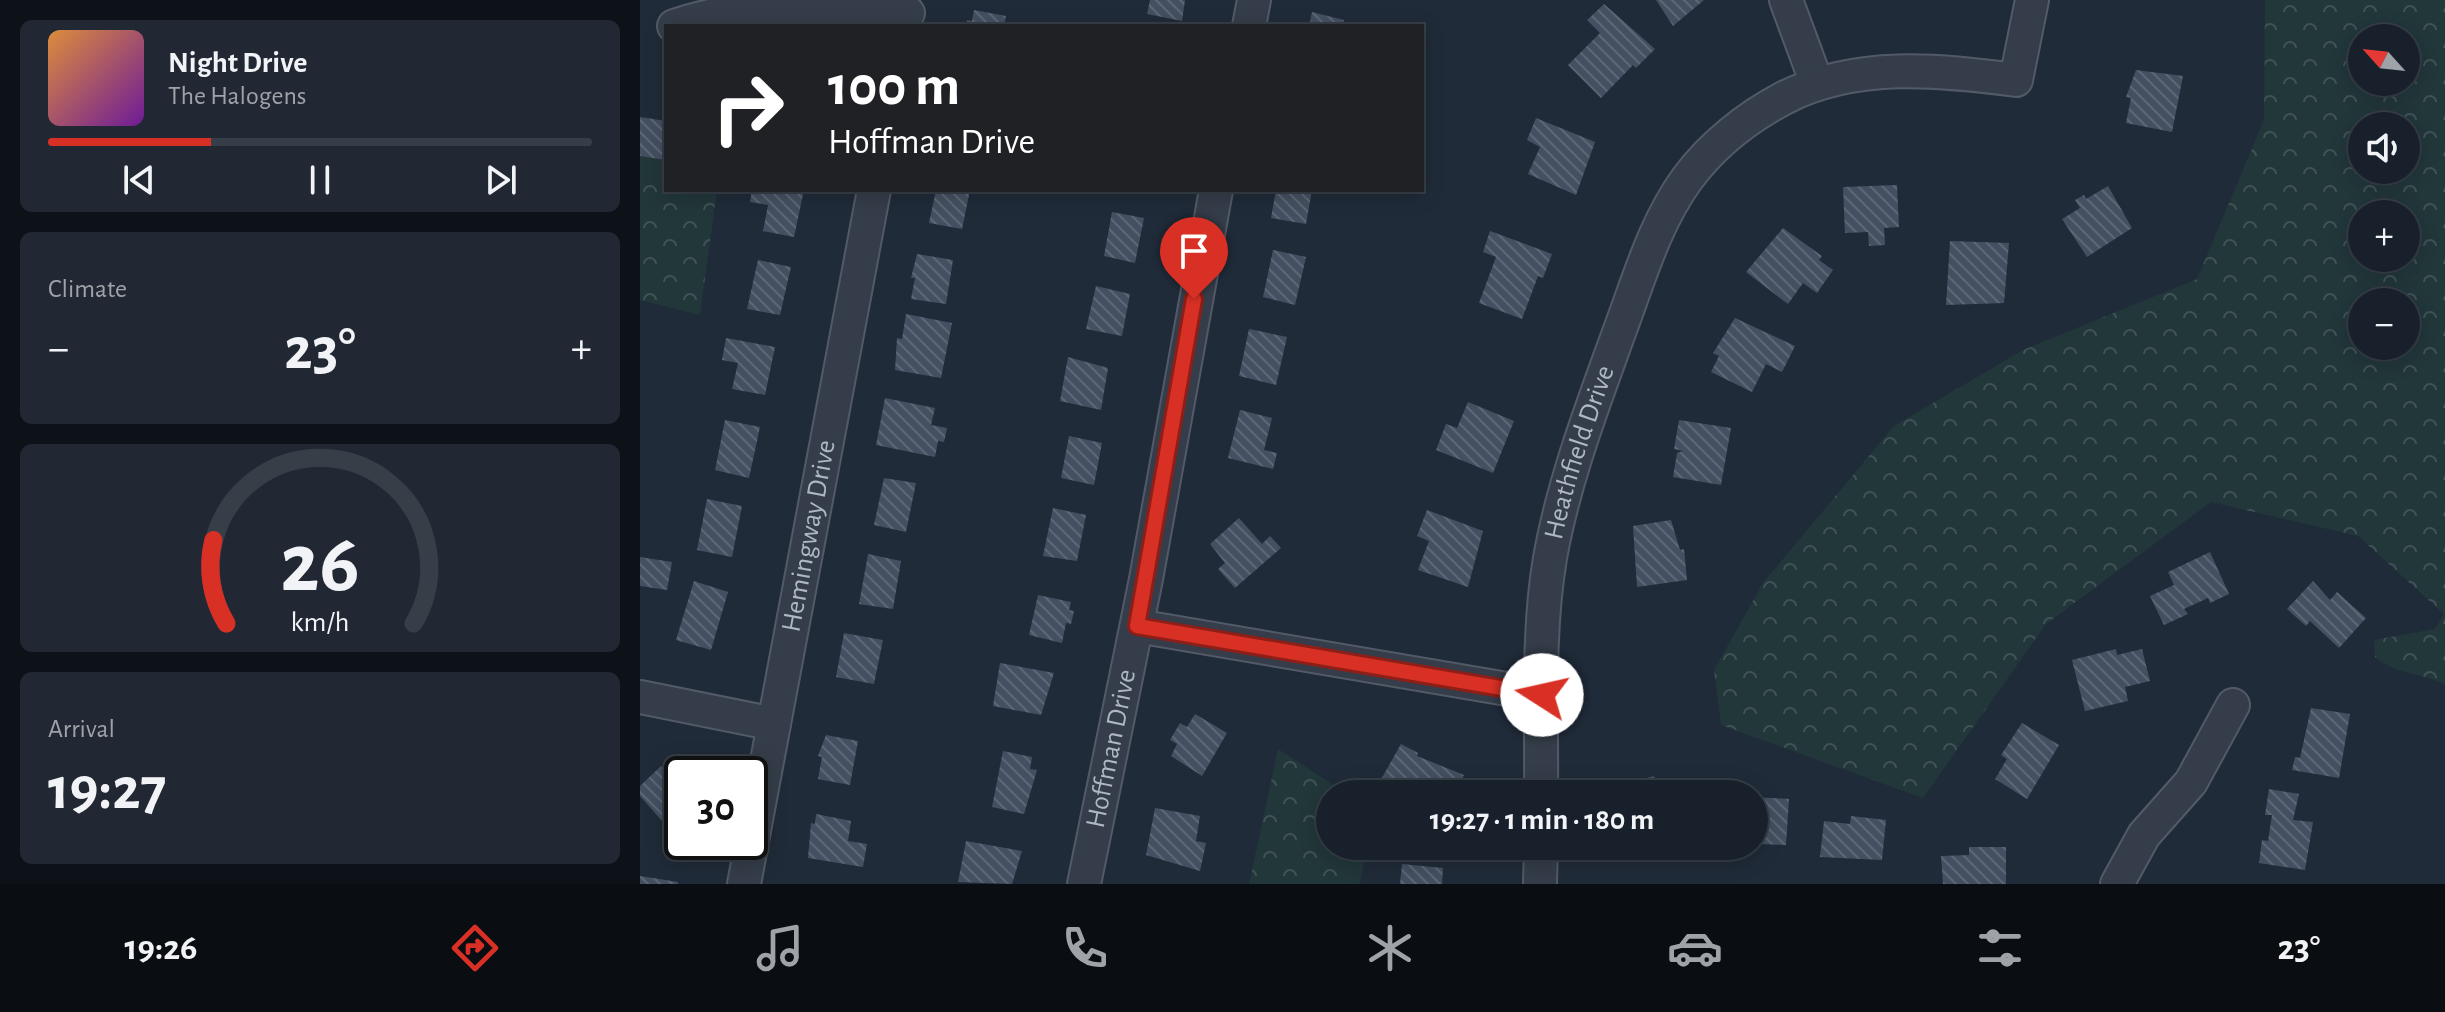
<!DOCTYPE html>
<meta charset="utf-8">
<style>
body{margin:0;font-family:"Alegreya Sans",sans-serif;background:#212833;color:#f1f3f6;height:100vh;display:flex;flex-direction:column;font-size:30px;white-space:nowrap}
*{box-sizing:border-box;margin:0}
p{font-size:26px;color:#9fa3a9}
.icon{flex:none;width:44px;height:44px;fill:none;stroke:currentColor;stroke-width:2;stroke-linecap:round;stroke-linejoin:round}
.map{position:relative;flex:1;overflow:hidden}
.sheet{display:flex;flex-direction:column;gap:20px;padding:20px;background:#0d1218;width:640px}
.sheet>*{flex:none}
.guide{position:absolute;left:24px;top:24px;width:760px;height:168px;border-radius:0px;box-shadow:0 4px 20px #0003,0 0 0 2px #363e47;background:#202124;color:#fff;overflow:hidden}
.needle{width:52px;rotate:297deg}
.fabs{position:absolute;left:1708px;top:24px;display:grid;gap:16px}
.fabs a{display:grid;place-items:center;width:72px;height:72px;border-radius:50%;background:#18202b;box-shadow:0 4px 20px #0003,0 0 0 2px #363e47;font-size:40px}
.speed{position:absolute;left:24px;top:756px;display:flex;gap:16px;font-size:40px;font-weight:700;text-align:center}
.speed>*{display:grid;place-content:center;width:104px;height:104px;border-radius:50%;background:#18202b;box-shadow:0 4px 20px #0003,0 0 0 2px #363e47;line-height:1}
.speed .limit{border:4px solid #111;border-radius:12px;background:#fff;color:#111}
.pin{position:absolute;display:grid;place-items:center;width:68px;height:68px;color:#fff;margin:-82px -34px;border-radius:50% 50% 50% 0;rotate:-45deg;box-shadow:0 0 8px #0007}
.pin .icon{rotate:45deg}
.me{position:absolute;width:88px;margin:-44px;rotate:280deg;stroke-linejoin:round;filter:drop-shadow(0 0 6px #0008)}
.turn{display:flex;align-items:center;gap:28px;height:168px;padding:0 32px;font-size:36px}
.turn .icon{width:104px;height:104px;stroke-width:2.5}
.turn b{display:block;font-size:56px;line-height:68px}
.big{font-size:60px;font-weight:700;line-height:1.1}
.sheet .widget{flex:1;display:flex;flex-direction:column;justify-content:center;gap:12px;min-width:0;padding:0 28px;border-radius:12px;background:#212833}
.sheet .dial{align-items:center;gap:0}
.dial svg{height:208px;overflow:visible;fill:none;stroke:#363e47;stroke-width:7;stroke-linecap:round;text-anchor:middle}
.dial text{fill:#f1f3f6;stroke:none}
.song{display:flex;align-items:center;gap:24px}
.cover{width:96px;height:96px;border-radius:12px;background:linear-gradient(135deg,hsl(30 70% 55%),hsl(280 70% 35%))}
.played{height:8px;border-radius:4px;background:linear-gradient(90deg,#d93025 30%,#363e47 30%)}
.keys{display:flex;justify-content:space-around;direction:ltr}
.heat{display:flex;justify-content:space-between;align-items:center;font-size:44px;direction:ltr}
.trip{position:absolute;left:676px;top:780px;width:452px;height:80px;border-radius:40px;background:#18202b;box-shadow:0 4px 20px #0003,0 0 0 2px #363e47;font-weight:700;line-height:80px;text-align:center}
.dock{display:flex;height:128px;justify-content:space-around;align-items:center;background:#0a0d11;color:#9fa3a9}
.dock .icon{width:56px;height:56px}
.dock .current{color:#d93025}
.dock b{font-size:36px;color:#f1f3f6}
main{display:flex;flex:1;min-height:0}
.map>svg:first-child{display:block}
.forest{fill:url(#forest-crowns);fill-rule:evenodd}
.building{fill:url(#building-back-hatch)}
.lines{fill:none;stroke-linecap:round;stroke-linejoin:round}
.minor-casing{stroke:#525a67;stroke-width:36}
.minor{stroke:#343d49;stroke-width:32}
.route-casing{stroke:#8d1f18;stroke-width:20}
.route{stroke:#d93025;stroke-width:14}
.labels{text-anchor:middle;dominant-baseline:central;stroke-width:8;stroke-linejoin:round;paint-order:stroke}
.street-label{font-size:28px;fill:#afb7c6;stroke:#1a222e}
</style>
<main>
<section class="sheet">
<div class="widget">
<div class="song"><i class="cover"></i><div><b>Night Drive</b><p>The Halogens</p></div></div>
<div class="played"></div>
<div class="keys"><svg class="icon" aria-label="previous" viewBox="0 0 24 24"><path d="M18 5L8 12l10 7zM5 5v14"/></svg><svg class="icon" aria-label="pause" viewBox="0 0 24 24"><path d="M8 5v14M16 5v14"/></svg><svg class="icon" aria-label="next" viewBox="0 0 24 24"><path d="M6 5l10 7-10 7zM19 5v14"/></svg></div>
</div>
<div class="widget"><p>Climate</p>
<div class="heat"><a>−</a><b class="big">23°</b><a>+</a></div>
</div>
<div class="widget dial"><svg viewBox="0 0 100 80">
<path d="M14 69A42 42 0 1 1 86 69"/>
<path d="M14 69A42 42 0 0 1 9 37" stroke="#d93025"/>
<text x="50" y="56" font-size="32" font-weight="700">26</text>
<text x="50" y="72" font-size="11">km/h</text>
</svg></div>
<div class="widget"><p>Arrival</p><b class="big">19:27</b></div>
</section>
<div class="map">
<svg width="1805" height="884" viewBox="0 0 1805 884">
<defs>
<pattern id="forest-crowns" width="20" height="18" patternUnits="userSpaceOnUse" patternTransform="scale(2)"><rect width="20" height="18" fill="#22373a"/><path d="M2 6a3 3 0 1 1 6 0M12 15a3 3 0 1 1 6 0" fill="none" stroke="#405255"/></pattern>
<pattern id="building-back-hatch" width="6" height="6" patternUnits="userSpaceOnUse" patternTransform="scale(2)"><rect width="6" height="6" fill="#445061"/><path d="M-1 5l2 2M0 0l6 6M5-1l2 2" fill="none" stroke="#5c6776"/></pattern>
</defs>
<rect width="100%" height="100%" fill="#202b39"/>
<g class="forest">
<path d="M 1625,0 L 1805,0 L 1805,685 C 1780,671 1758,676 1735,657 L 1734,640 L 1795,629 L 1804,614 L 1718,536 L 1571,502 L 1406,624 L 1283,798 L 1081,725 L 1074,670 L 1123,583 L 1254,426 L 1383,350 L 1557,279 L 1624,120 ZM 1722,38 L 1766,38 L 1766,82 L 1722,82 ZM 1722,126 L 1766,126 L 1766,170 L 1722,170 ZM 1722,214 L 1766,214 L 1766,258 L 1722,258 ZM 1722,302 L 1766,302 L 1766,346 L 1722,346 Z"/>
<path d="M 0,132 L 26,136 L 26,190 L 77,190 L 60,315 L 0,300 Z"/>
<path d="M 638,749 L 707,794 L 690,794 L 690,846 L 727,846 L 720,884 L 609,884 Z"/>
</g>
<g class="building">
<path d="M 510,0 L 545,0 L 542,21 L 507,14 Z"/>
<path d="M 1016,0 L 1064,0 L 1033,26 Z"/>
<path d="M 964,4 L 1015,49 L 996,68 L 993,65 L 961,98 L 928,65 L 960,33 L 947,20 Z"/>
<path d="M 334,10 L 366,16 L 364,26 L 326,26 L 327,20 L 332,21 Z"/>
<path d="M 672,12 L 704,20 L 703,26 L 669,26 Z"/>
<path d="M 1496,70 L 1543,76 L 1532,132 L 1486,123 L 1491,98 L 1486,97 Z"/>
<path d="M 0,117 L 26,121 L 26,160 L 0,156 Z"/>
<path d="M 896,118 L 955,142 L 936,195 L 888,174 L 900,147 L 887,140 Z"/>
<path d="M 1257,185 L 1259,227 L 1244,228 L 1245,245 L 1229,246 L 1228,232 L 1205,233 L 1203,187 Z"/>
<path d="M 1468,186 L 1492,228 L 1447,257 L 1422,219 L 1440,208 L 1435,200 L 1444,195 L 1446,199 Z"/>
<path d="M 112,190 L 164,190 L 154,237 L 123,231 L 128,205 L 110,202 Z"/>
<path d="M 296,190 L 330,190 L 322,229 L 289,223 Z"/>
<path d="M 636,190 L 672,190 L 666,224 L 631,218 Z"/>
<path d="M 472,212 L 504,218 L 495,263 L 464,256 Z"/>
<path d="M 1143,228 L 1182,256 L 1179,260 L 1193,270 L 1177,293 L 1163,283 L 1148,304 L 1106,272 Z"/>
<path d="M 850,231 L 912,254 L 903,278 L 898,276 L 882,319 L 839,303 L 856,257 L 843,252 Z"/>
<path d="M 1310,241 L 1369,243 L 1364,303 L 1306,305 Z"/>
<path d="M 633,250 L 666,257 L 655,305 L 623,297 Z"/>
<path d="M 277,254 L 313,260 L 306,304 L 271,299 L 275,278 L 271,278 Z"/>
<path d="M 118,260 L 151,267 L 140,315 L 107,309 Z"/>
<path d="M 456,286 L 490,294 L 482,336 L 446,329 Z"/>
<path d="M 266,314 L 312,323 L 301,378 L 255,370 L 257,338 L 262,339 Z"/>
<path d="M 1095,318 L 1155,346 L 1142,372 L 1126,364 L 1112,392 L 1071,372 L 1079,356 L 1073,353 Z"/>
<path d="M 609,329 L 647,337 L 636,385 L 599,376 Z"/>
<path d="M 86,338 L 135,347 L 125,395 L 92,389 L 98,363 L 82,360 Z"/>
<path d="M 428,357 L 468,368 L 461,410 L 420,401 Z"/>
<path d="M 245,398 L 295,408 L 291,425 L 307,428 L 304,442 L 298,441 L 295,457 L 236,445 Z"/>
<path d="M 828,402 L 874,421 L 853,473 L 796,450 L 806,424 L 817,428 Z"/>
<path d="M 600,410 L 632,418 L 624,450 L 637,453 L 633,469 L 588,458 Z"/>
<path d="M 85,420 L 120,427 L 109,478 L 75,470 Z"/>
<path d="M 1039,420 L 1091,428 L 1081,485 L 1033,477 L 1037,453 L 1043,451 L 1034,449 Z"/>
<path d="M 429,436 L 462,443 L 454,485 L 421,478 Z"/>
<path d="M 244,478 L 276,483 L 266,532 L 234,525 Z"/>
<path d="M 67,499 L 102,506 L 92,557 L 57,550 Z"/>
<path d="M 413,508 L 446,515 L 437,561 L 403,556 Z"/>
<path d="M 787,510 L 843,531 L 828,587 L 778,570 L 789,541 L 777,536 Z"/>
<path d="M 599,518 L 622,544 L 630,536 L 641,548 L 595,588 L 578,569 L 585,563 L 570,544 Z"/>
<path d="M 1031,520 L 1040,550 L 1044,549 L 1047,580 L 997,587 L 993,526 Z"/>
<path d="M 1570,552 L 1589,594 L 1570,603 L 1568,598 L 1544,609 L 1548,614 L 1524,625 L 1510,596 L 1534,585 L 1528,572 Z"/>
<path d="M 228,554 L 261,561 L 253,609 L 219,604 Z"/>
<path d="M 0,557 L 32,562 L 27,590 L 0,586 Z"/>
<path d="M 54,581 L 88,592 L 71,650 L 36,640 Z"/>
<path d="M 1673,581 L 1690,600 L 1697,592 L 1726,618 L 1699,648 L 1670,621 L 1666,626 L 1647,609 Z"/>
<path d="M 398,595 L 431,602 L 429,610 L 434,611 L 431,624 L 426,623 L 422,643 L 389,635 Z"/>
<path d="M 204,633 L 243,640 L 234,684 L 196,677 Z"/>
<path d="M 1476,649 L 1477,655 L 1502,649 L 1510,681 L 1485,687 L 1488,701 L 1445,711 L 1432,660 Z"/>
<path d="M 360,663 L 414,673 L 401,715 L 353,706 Z"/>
<path d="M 1671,708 L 1710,714 L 1699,778 L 1652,770 L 1655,757 L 1660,758 Z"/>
<path d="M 555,714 L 587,733 L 562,776 L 531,756 L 537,744 L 530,740 L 540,723 L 547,727 Z"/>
<path d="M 1382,723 L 1419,745 L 1387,799 L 1355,779 L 1367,759 L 1361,755 Z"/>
<path d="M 186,735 L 218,741 L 210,785 L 178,779 L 182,757 L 178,756 Z"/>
<path d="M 761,744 L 778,753 L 777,756 L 824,775 L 815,794 L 788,790 L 786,794 L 758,794 L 739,783 Z"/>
<path d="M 363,751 L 392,757 L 390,769 L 397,770 L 384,814 L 352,807 Z"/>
<path d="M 21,766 L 27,773 L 30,770 L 42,788 L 42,805 L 23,822 L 0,796 L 0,786 Z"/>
<path d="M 1014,776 L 1020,794 L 977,794 L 975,787 Z"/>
<path d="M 1629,789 L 1659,794 L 1653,820 L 1673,822 L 1665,870 L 1619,863 L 1622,840 L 1628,841 L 1632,815 L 1625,815 Z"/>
<path d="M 1114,797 L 1149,799 L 1146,845 L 1114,844 Z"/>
<path d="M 515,808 L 560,816 L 556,841 L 566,843 L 560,871 L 506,855 Z"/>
<path d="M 176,814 L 211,821 L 208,841 L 227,844 L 223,867 L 168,858 L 171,823 L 175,824 Z"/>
<path d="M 1211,816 L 1246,820 L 1242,860 L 1180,857 L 1184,821 L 1210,824 Z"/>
<path d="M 326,841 L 382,851 L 372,884 L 318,882 Z"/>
<path d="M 1329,847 L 1366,847 L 1366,884 L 1303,884 L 1301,856 L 1329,855 Z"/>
<path d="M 762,864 L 803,868 L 802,884 L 760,884 Z"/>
<path d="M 0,876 L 38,882 L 38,884 L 0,884 Z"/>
</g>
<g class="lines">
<g class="minor-casing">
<g id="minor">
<path d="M 1146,0 L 1177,84"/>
<path d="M 34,26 C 109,0 188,6 268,13"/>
<path d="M 609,26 L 614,0"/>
<path d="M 497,626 L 902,695"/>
<path d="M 0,697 L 134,724"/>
<path id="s1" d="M 901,794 C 902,717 897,635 910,558 C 924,479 954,402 981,327 C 1000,276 1015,223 1047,179 C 1072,145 1108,117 1144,98 C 1216,61 1299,70 1376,80 L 1392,0"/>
<path id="s2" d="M 104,884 L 234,190"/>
<path id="s3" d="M 444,884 L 506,579 L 576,190"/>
<path d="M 900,884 L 901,846"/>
<path d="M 1477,884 L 1504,835 L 1551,782 L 1593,705"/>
</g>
</g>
<use href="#minor" class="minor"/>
</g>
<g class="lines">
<g class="route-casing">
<path id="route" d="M 554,299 L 497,626 L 902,695"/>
</g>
<use href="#route" class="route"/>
</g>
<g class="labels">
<g class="street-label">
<text stroke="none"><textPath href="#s1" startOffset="346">Heathfield Drive</textPath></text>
<text stroke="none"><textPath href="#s2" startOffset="354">Hemingway Drive</textPath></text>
<text stroke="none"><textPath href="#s3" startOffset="138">Hoffman Drive</textPath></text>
</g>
</g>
</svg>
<div class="fabs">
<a><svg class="needle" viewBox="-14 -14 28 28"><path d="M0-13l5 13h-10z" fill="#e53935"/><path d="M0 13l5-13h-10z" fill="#9fa3a9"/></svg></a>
<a><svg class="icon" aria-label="sound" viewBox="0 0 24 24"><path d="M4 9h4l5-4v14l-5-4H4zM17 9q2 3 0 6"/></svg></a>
<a>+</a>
<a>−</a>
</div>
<div class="speed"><div class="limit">30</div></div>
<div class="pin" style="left:554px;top:299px;background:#d93025"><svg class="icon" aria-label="arrive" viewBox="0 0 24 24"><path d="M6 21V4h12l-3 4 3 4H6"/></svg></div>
<svg class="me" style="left:902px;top:695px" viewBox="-20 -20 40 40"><circle r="19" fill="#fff"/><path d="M0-13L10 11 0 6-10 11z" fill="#d93025"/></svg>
<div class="trip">19:27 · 1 min · 180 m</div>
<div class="guide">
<div class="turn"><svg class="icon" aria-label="right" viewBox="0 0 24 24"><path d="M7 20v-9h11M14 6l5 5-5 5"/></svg><div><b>100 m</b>Hoffman Drive</div></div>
</div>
</div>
</main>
<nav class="dock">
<b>19:26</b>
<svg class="icon current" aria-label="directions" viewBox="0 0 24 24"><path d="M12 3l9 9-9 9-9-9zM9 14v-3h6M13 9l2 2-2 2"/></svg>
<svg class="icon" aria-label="music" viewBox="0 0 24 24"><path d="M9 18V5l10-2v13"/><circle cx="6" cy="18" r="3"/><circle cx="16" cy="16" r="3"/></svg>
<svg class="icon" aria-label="phone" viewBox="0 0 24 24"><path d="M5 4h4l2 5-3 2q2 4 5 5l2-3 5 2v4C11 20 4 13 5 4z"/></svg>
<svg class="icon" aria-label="climate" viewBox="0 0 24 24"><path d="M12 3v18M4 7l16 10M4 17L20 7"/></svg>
<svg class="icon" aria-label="car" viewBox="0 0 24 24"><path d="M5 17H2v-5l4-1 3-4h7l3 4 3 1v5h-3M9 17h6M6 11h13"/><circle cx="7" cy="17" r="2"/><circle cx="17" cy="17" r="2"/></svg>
<svg class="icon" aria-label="filters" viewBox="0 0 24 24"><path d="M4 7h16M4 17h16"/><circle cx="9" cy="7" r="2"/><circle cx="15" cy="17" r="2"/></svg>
<b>23°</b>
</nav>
